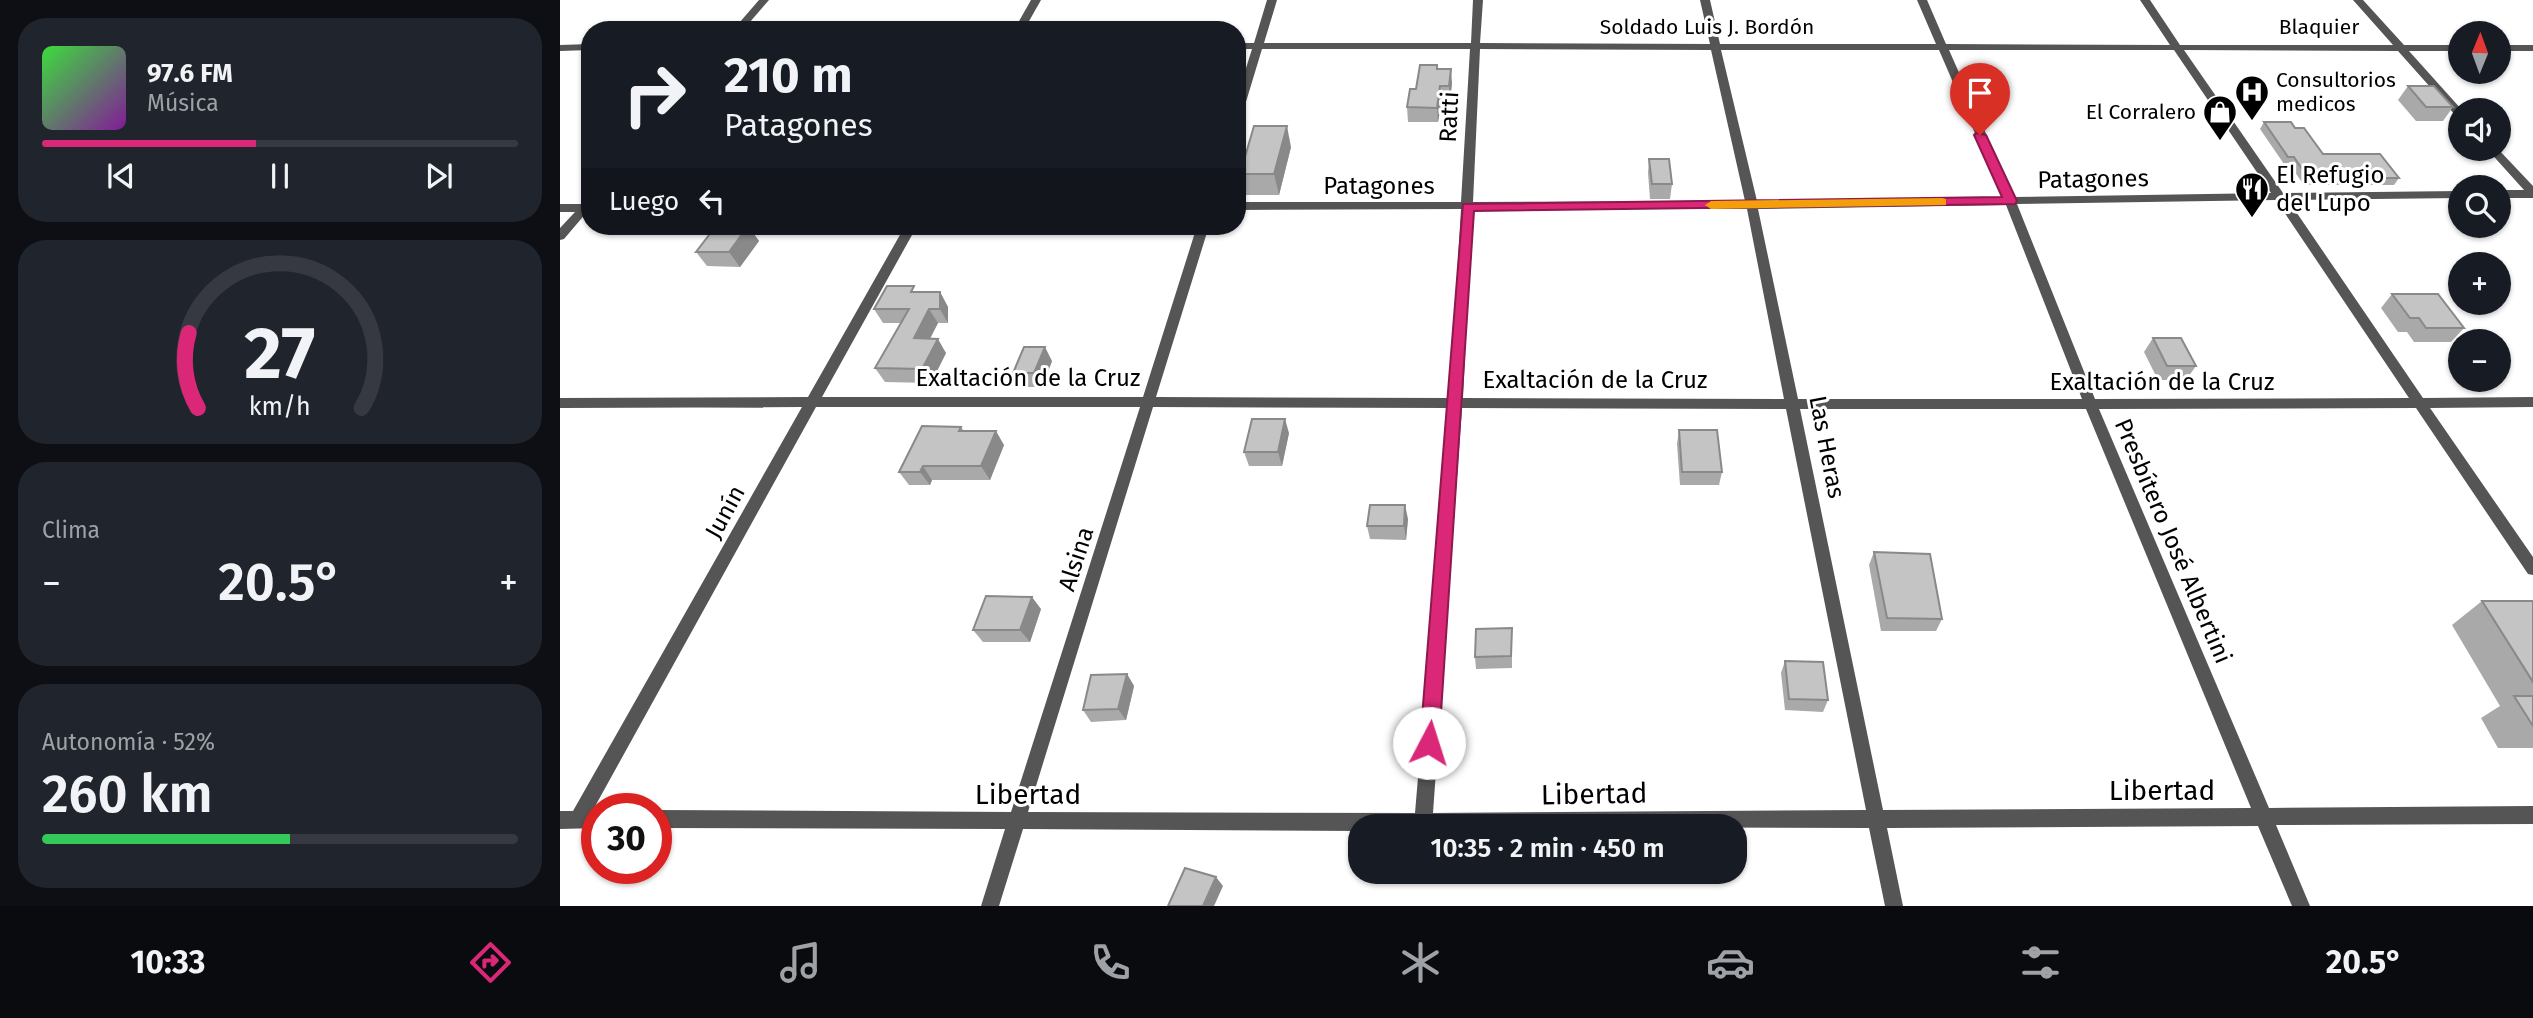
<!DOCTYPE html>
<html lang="es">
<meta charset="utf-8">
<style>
body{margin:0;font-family:"Fira Sans",sans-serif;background:#20242c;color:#f1f3f6;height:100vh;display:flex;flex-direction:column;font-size:26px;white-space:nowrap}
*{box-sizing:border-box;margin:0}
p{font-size:23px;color:#9ea1a6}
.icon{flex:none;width:38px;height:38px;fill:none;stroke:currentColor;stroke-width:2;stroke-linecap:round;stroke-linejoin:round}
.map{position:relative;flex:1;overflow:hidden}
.drawer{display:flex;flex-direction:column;gap:18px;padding:18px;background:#0d0f14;width:560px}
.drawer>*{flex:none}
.top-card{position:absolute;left:21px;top:21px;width:665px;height:214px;border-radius:28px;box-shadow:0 2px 5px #0004;background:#171b24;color:#f1f3f6;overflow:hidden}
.needle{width:46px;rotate:1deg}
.controls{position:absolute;left:1888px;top:21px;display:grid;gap:14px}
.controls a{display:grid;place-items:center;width:63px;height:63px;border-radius:50%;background:#171b24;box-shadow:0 2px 5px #0004;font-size:35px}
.speed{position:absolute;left:21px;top:793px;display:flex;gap:14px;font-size:35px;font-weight:700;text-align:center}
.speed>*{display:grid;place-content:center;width:91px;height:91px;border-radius:50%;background:#171b24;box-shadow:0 2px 5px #0004;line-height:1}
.speed .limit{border:10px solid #d22;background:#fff;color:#111}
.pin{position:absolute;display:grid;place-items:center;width:60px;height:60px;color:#fff;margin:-72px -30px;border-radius:50% 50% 50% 0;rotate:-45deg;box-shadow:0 0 7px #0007}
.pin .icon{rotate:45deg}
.me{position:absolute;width:77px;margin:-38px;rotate:5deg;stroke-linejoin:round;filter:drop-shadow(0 0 5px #0008)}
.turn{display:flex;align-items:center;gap:24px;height:147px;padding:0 28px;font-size:32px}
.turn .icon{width:91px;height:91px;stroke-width:2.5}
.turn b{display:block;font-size:49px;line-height:60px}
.then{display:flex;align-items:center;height:66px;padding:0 28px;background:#0003;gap:14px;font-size:26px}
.big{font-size:52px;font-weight:600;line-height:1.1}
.drawer .widget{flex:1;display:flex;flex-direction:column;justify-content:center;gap:10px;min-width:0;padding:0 24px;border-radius:28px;background:#20242c}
.drawer .dial{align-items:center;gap:0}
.dial svg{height:182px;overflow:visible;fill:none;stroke:#363941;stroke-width:7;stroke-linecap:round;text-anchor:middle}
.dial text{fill:#f1f3f6;stroke:none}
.song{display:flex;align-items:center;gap:21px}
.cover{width:84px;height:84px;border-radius:10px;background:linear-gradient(135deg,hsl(120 70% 55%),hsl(290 70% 35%))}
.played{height:7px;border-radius:4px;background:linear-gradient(90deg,#db2777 45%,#363941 45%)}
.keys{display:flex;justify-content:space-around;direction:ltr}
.heat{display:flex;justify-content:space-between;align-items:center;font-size:38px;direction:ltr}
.charge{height:10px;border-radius:5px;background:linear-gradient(90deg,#34c759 52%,#363941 0)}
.trip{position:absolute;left:788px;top:814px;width:399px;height:70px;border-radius:28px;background:#171b24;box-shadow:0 2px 5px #0004;font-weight:600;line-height:70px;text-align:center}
.tabs{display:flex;height:112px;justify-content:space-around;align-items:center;background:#090b0e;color:#9ea1a6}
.tabs .icon{width:49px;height:49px}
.tabs .active{color:#db2777}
.tabs b{font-size:32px;color:#f1f3f6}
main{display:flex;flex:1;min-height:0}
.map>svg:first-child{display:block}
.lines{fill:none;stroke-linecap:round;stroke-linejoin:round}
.minor{fill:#555;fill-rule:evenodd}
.wall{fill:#a9a9a9}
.shaded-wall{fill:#898989}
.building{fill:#c4c4c4;stroke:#898989;stroke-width:2}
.route{fill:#db2777;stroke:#8e194d;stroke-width:2}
.slow{fill:#f59e0b}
.labels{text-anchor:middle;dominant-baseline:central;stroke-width:6;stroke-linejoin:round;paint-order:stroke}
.far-street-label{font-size:21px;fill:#000;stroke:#fff}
.far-poi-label{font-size:21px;fill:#000;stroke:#fff;text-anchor:start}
.street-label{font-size:24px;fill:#000;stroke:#fff}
.poi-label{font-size:24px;fill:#000;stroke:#fff;text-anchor:start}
.near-street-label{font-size:28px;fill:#000;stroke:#fff}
</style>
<main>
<section class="drawer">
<div class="widget">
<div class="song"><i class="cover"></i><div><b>97.6 FM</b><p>Música</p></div></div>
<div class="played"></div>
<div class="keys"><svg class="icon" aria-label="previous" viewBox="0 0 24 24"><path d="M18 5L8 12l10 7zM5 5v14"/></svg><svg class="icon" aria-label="pause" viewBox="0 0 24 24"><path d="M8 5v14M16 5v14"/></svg><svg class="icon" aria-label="next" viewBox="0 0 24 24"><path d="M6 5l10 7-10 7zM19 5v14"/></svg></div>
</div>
<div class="widget dial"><svg viewBox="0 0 100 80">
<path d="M14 69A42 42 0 1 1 86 69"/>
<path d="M14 69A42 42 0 0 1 10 36" stroke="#db2777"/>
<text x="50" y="56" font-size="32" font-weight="700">27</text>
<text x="50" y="72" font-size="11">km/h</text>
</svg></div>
<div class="widget"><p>Clima</p>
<div class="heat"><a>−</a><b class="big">20.5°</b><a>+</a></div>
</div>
<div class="widget"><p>Autonomía · 52%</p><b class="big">260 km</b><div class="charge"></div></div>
</section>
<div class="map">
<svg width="1973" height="906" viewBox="0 0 1973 906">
<rect width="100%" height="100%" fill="#fff"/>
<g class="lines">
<g class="minor">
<path d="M 199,0 L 209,0 L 183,30 L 173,30 Z"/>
<path d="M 471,0 L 481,0 L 464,30 L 454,30 Z"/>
<path d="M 707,0 L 717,0 L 704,43 L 911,43 L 913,0 L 923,0 L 920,43 L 1150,44 L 1140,0 L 1150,0 L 1160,44 L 1376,44 L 1357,0 L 1367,0 L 1386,44 L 1610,45 L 1580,0 L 1590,0 L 1620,45 L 1833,45 L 1793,0 L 1803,0 L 1844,45 L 1900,45 L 1900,51 L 1849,51 L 1902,110 L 1900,117 L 1896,116 L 1838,51 L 1624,50 L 1723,193 L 1900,191 L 1900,198 L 1728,200 L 1863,398 L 1973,397 L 1973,407 L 1870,408 L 1973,557 L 1973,575 L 1968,574 L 1856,408 L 1539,409 L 1709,808 L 1973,806 L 1973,824 L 1716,825 L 1750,906 L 1732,906 L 1698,826 L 1327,828 L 1343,906 L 1325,906 L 1309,828 L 800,826 L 800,831 L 463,829 L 439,906 L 421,906 L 445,829 L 96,828 L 96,810 L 451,812 L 580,407 L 256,407 L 33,810 L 37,810 L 37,828 L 0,829 L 0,811 L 13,811 L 242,407 L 0,408 L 0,398 L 248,397 L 345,226 L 357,226 L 262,397 L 583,397 L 637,226 L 649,226 L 596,397 L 890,398 L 901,209 L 677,210 L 677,202 L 901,202 L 910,49 L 702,49 L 682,115 L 677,118 L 677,97 L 692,49 L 677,49 L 677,43 L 694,43 ZM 920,49 L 1151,50 L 1185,201 L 913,202 ZM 1161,50 L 1379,50 L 1443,198 L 1197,201 ZM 1389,50 L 1614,50 L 1711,193 L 1454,197 ZM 1716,200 L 1849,398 L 1535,399 L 1457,204 ZM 1446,205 L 1522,399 L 1238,399 L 1198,209 ZM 912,209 L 1187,209 L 1224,399 L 903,398 ZM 593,407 L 889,408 L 855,813 L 468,812 ZM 902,408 L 1226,409 L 1306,810 L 873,813 ZM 1240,409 L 1526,409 L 1691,808 L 1323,810 Z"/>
<path d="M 30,44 L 30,50 L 0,51 L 0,45 Z"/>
<rect x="1939" y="45" width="34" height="6"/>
<path d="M 1927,149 L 1938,149 L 1973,186 L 1973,198 L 1939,198 L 1939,190 L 1964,190 Z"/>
<path d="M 30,197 L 30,212 L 27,212 L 4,239 L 0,240 L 0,228 L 15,212 L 0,212 L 0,204 L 21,204 Z"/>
</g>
</g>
<g class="wall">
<path d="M 877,69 L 892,83 L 890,101 L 882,100 L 878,122 L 848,122 L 847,107 L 856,89 Z"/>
<path d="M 1848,86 L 1893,107 L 1883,121 L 1856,121 L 1838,100 Z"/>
<path d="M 1704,122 L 1735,128 L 1763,154 L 1839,178 L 1834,185 L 1744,185 L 1729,164 L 1724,164 L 1700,129 Z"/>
<path d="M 731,147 L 719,195 L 686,195 L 680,174 Z"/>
<path d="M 1089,159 L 1112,184 L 1110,199 L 1090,199 L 1088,173 Z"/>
<path d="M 188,226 L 199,241 L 180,267 L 147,266 L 136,252 Z"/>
<path d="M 358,292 L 380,292 L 388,307 L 388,323 L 378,323 L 370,339 L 386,353 L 371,383 L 325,382 L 315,368 L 341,323 L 323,323 L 314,309 Z"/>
<path d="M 1832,294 L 1904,328 L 1891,342 L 1854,342 L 1847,332 L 1838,332 L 1821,308 Z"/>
<path d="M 1593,338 L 1636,366 L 1626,380 L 1598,380 L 1584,352 Z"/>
<path d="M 492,361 L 482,387 L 460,387 L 453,373 Z"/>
<path d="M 401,427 L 404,431 L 444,445 L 430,480 L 372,480 L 370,485 L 349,485 L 339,472 Z"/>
<path d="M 1119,430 L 1162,472 L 1159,485 L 1120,485 L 1117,444 Z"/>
<path d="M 729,433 L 722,466 L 689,466 L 684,452 Z"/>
<path d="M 848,519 L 846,540 L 810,539 L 807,526 Z"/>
<path d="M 1314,552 L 1382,619 L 1376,631 L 1321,631 L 1309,565 Z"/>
<path d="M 1922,601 L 1973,601 L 1973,748 L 1938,748 L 1921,718 L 1940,706 L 1892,625 Z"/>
<path d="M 481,609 L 470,642 L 423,642 L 413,630 Z"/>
<path d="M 952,628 L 952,668 L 916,669 L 915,657 Z"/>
<path d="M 1225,661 L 1268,700 L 1263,712 L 1225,710 L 1221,673 Z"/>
<path d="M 567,674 L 574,686 L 566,720 L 531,722 L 523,710 Z"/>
</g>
<g class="shaded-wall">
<path d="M 891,69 L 892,83 L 890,101 L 889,86 Z"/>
<path d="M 880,86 L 882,100 L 878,122 L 877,108 Z"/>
<path d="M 727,126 L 731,147 L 719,195 L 714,174 Z"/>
<path d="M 188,226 L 199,241 L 180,267 L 169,252 Z"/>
<path d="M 380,292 L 388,307 L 388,323 L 380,309 Z"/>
<path d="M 369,309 L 378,323 L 362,353 L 354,338 Z"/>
<path d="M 378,339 L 386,353 L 371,383 L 362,369 Z"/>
<path d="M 485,347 L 492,361 L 482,387 L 474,373 Z"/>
<path d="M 725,419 L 729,433 L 722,466 L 718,452 Z"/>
<path d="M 436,431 L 444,445 L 430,480 L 421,466 Z"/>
<path d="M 363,466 L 372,480 L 370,485 L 360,472 Z"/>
<path d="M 845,505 L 848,519 L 846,540 L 844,526 Z"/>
<path d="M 472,597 L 481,609 L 470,642 L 460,630 Z"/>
<path d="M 567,674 L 574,686 L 566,720 L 558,709 Z"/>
<path d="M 656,877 L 663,886 L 654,906 L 643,906 Z"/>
</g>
<g class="building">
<path d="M 860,65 L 877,65 L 877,69 L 891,69 L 889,86 L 880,86 L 877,108 L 847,107 L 850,89 L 856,89 Z"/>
<path d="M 1848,86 L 1874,86 L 1893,107 L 1866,107 Z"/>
<path d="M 1704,122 L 1731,122 L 1735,128 L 1744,128 L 1763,154 L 1820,154 L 1839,178 L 1748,178 L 1734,157 L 1728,157 Z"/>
<path d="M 694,126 L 727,126 L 714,174 L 680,174 Z"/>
<path d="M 1089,159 L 1109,159 L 1112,184 L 1092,184 Z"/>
<path d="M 156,226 L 188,226 L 169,252 L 136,252 Z"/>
<path d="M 327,286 L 354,286 L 351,292 L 380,292 L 380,309 L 369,309 L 354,338 L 378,339 L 362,369 L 315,368 L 349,309 L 314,309 Z"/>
<path d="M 1832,294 L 1878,294 L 1904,328 L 1866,328 L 1859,318 L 1850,318 Z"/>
<path d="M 1593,338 L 1621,338 L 1636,366 L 1607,366 Z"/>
<path d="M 464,347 L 485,347 L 474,373 L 453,373 Z"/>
<path d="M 692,419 L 725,419 L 718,452 L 684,452 Z"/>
<path d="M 362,426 L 401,427 L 399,431 L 436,431 L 421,466 L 363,466 L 360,472 L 339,472 Z"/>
<path d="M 1119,430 L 1157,430 L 1162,472 L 1122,472 Z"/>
<path d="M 810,505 L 845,505 L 844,526 L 807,526 Z"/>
<path d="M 1314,552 L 1370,554 L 1382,619 L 1327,618 Z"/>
<path d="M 426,596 L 472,597 L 460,630 L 413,630 Z"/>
<path d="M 1922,601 L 1973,601 L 1973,682 Z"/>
<path d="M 952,628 L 951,656 L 915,657 L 916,629 Z"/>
<path d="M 1225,661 L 1263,662 L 1268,700 L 1229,699 Z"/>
<path d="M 567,674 L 558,709 L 523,710 L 531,675 Z"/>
<path d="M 1954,696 L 1973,696 L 1973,726 Z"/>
<path d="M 625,868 L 656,877 L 643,906 L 608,906 Z"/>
</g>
<path class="route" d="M 1416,133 L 1426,135 L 1457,201 L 1455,204 L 914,211 L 879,743 L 876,750 L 869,752 L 862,750 L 860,743 L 903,204 L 1442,197 L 1414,135 Z"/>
<path class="slow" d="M 1382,198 L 1386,199 L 1386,205 L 1151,209 L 1145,205 L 1151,201 Z"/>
<defs>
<g id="hospital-pin" transform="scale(1.75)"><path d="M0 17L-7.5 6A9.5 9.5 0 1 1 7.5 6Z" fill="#000" stroke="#fff"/><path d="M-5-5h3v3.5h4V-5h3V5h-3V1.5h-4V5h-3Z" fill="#fff"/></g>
<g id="shop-pin" transform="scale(1.75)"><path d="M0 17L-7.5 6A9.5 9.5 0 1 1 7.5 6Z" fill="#000" stroke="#fff"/><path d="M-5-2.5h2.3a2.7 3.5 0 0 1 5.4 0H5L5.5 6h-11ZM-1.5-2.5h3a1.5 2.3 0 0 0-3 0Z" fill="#fff"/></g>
<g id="restaurant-pin" transform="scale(1.75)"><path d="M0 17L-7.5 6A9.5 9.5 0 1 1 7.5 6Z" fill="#000" stroke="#fff"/><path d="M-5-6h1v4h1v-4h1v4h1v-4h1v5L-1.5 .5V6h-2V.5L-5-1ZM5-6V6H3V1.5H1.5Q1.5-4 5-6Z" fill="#fff"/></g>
</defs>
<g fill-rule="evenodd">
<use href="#hospital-pin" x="1692" y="92"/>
<use href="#shop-pin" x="1660" y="112"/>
<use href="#restaurant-pin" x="1692" y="189"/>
</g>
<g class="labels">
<g class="far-street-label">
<text x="1147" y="27">Soldado Luis J. Bordón</text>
<text x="1759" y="27">Blaquier</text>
</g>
<g class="far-poi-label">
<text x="1716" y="80">Consultorios<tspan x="1716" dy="24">medicos</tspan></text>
<text x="1636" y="112" text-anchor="end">El Corralero</text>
</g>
<g class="street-label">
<text transform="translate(889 117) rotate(-87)">Ratti</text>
<text transform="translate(1533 179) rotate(-1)">Patagones</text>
<text x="819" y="186">Patagones</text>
<text x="468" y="378">Exaltación de la Cruz</text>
<text x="1035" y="380">Exaltación de la Cruz</text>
<text x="1602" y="382">Exaltación de la Cruz</text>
<text transform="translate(1267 447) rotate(79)">Las Heras</text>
<text transform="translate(165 512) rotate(-61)">Junín</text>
<text transform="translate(1613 541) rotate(67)">Presbítero José Albertini</text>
<text transform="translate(516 559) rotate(-72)">Alsina</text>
</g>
<g class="poi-label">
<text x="1716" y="175">El Refugio<tspan x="1716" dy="28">del Lupo</tspan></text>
</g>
<g class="near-street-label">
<text x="1602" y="790">Libertad</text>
<text x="468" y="794">Libertad</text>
<text transform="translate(1034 794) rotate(-1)">Libertad</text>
</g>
</g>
</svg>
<div class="controls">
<a><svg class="needle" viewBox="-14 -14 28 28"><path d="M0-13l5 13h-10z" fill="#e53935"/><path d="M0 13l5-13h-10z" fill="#9ea1a6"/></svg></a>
<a><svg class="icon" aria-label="sound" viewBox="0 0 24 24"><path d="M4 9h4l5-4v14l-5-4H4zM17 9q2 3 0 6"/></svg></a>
<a><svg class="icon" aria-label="search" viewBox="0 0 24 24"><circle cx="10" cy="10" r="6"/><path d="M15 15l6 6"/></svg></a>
<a>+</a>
<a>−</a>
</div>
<div class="speed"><div class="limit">30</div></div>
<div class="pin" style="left:1420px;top:135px;background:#d93025"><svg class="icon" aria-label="arrive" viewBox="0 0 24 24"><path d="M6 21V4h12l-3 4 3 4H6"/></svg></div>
<svg class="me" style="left:869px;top:743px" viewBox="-20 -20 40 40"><circle r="19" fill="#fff"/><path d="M0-13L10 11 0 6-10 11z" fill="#db2777"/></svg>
<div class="trip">10:35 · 2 min · 450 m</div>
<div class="top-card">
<div class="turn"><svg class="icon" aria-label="right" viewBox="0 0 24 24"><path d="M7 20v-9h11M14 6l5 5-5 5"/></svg><div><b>210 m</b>Patagones</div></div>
<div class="then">Luego<svg class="icon" aria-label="left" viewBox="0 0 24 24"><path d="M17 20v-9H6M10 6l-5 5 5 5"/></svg></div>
</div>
</div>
</main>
<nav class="tabs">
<b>10:33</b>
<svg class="icon active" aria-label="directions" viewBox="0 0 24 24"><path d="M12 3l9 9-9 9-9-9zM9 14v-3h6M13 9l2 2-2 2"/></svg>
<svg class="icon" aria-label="music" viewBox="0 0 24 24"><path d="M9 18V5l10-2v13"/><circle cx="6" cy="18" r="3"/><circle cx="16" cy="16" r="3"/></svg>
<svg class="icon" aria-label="phone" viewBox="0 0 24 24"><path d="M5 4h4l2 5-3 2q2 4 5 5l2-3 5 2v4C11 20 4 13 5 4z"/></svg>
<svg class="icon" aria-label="climate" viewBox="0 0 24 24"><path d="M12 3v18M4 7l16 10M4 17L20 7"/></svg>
<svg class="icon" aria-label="car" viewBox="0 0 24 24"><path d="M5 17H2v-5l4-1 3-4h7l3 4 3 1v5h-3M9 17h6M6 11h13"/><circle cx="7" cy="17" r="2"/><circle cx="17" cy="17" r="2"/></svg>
<svg class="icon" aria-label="filters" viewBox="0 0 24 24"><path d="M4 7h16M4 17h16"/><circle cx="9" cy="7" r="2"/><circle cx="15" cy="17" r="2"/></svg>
<b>20.5°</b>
</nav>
